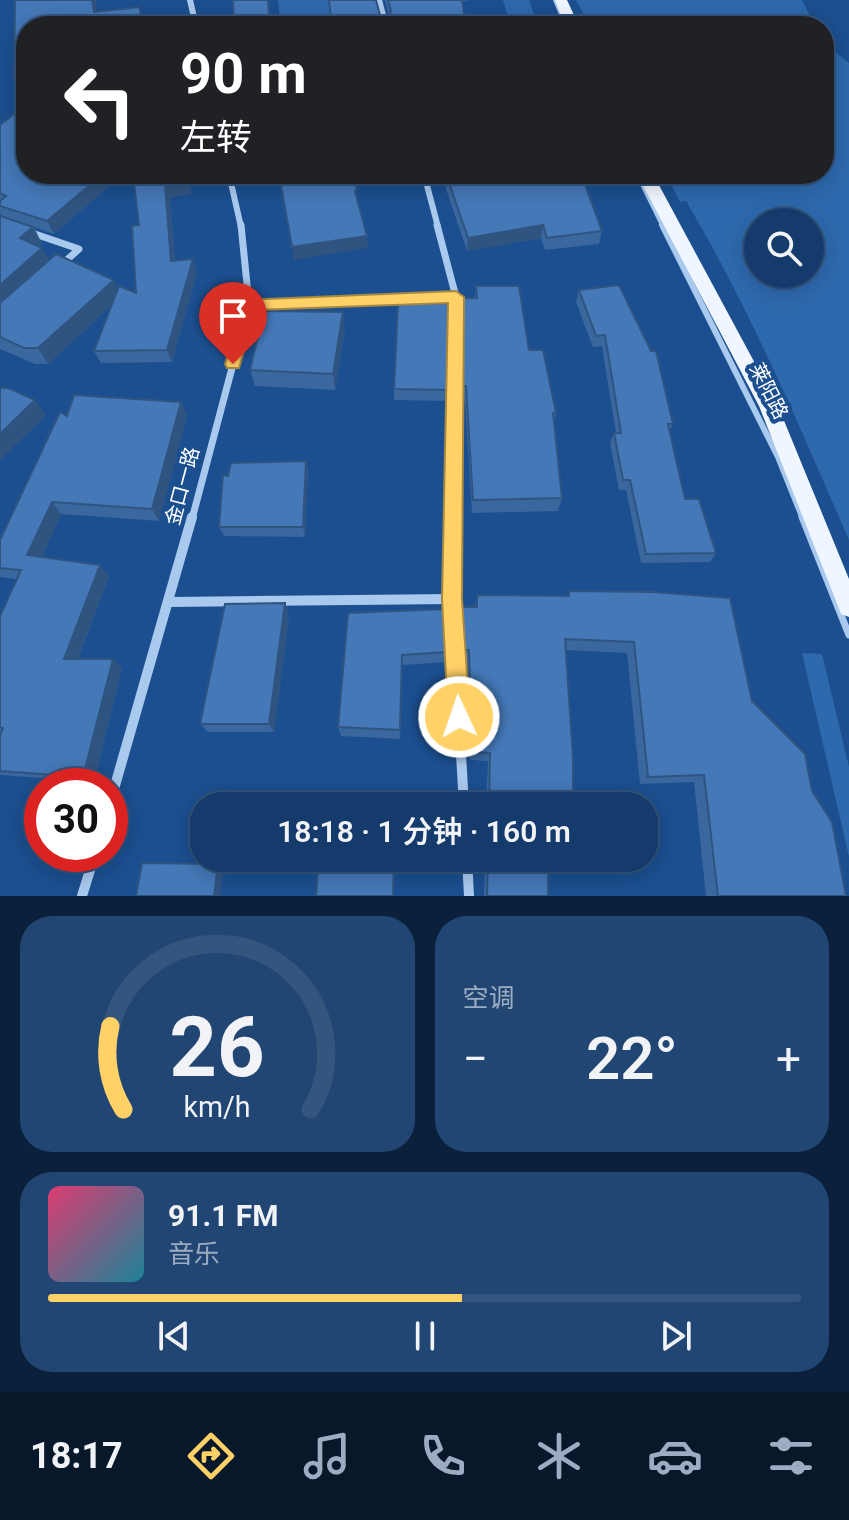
<!DOCTYPE html>
<html lang="zh">
<meta charset="utf-8">
<style>
body{margin:0;font-family:Roboto,"Noto Sans SC",sans-serif;background:#214673;color:#f1f3f6;height:100vh;display:flex;flex-direction:column;font-size:30px;white-space:nowrap}
*{box-sizing:border-box;margin:0}
p{font-size:26px;color:#9dadc1}
.icon{flex:none;width:44px;height:44px;fill:none;stroke:currentColor;stroke-width:2;stroke-linecap:round;stroke-linejoin:round}
.map{position:relative;height:896px;overflow:hidden}
.drawer{display:flex;flex-direction:column;gap:20px;padding:20px;background:#0b203b;flex:1}
.drawer>*{flex:none}
.banner{position:absolute;left:16px;top:16px;width:818px;height:168px;border-radius:32px;box-shadow:0 4px 20px #0003,0 0 0 2px #33557e;background:#202124;color:#fff;overflow:hidden}
.tools{position:absolute;left:744px;top:208px;display:grid;gap:16px}
.tools a{display:grid;place-items:center;width:80px;height:80px;border-radius:50%;background:#143b6b;box-shadow:0 4px 20px #0003,0 0 0 2px #33557e;font-size:40px}
.speed{position:absolute;left:24px;top:768px;display:flex;gap:16px;font-size:40px;font-weight:700;text-align:center}
.speed>*{display:grid;place-content:center;width:104px;height:104px;border-radius:50%;background:#143b6b;box-shadow:0 4px 20px #0003,0 0 0 2px #33557e;line-height:1}
.speed .limit{border:12px solid #d22;background:#fff;color:#111}
.pin{position:absolute;display:grid;place-items:center;width:68px;height:68px;color:#fff;margin:-82px -34px;border-radius:50% 50% 50% 0;rotate:-45deg;box-shadow:0 0 8px #0007}
.pin .icon{rotate:45deg}
.me{position:absolute;width:88px;margin:-44px;rotate:357deg;stroke-linejoin:round;filter:drop-shadow(0 0 6px #0008)}
.turn{display:flex;align-items:center;gap:28px;height:168px;padding:0 32px;font-size:36px}
.turn .icon{width:104px;height:104px;stroke-width:2.5}
.turn b{display:block;font-size:56px;line-height:68px}
.big{font-size:60px;font-weight:600;line-height:1.1}
.drawer .widget{flex:1;display:flex;flex-direction:column;justify-content:center;gap:12px;min-width:0;padding:0 28px;border-radius:32px;background:#214673}
.drawer .dial{align-items:center;gap:0}
.dial svg{height:208px;overflow:visible;fill:none;stroke:#33557e;stroke-width:7;stroke-linecap:round;text-anchor:middle}
.dial text{fill:#f1f3f6;stroke:none}
.song{display:flex;align-items:center;gap:24px}
.cover{width:96px;height:96px;border-radius:12px;background:linear-gradient(135deg,hsl(340 70% 55%),hsl(190 70% 35%))}
.played{height:8px;border-radius:4px;background:linear-gradient(90deg,#ffd166 55%,#33557e 55%)}
.keys{display:flex;justify-content:space-around;direction:ltr}
.heat{display:flex;justify-content:space-between;align-items:center;font-size:44px;direction:ltr}
.drawer .tiles{flex:1;display:grid;gap:20px;grid-template-columns:1fr 1fr}
.widget:last-child{grid-column:span 2}
.trip{position:absolute;left:190px;top:792px;width:468px;height:80px;border-radius:32px;background:#143b6b;box-shadow:0 4px 20px #0003,0 0 0 2px #33557e;font-weight:600;line-height:80px;text-align:center}
.tab-bar{display:flex;height:128px;justify-content:space-around;align-items:center;background:#08182b;color:#9dadc1}
.tab-bar .icon{width:56px;height:56px}
.tab-bar .current{color:#ffd166}
.tab-bar b{font-size:36px;color:#f1f3f6}
.map>svg:first-child{display:block}
.green{fill:#2e69ad;fill-rule:evenodd}
.lines{fill:none;stroke-linecap:round;stroke-linejoin:round}
.service-far2{stroke:#a9c9ee;stroke-width:4}
.service-far1{stroke:#a9c9ee;stroke-width:6}
.service{stroke:#a9c9ee;stroke-width:7}
.minor-far2{stroke:#a9c9ee;stroke-width:6}
.minor-far1{stroke:#a9c9ee;stroke-width:7}
.minor{stroke:#a9c9ee;stroke-width:10}
.primary{fill:#f0f6ff;fill-rule:evenodd}
.wall{fill:#3a679d}
.shaded-wall{fill:#305480}
.building{fill:#4478b7;stroke:#305480;stroke-width:2}
.route{fill:#ffd166;stroke:#a68842;stroke-width:2}
.labels{text-anchor:middle;dominant-baseline:central;stroke-width:8;stroke-linejoin:round;paint-order:stroke}
.street-label{font-size:20px;fill:#fff;stroke:#1b4f8f}
</style>
<div class="map">
<svg width="849" height="896" viewBox="0 0 849 896">
<rect width="100%" height="100%" fill="#1b4f8f"/>
<g class="green">
<path d="M 278,0 L 365,0 L 370,26 L 281,26 Z"/>
<path d="M 503,0 L 529,0 L 538,26 L 463,26 L 462,21 L 508,17 Z"/>
<path d="M 576,0 L 802,0 L 815,26 L 590,26 Z"/>
<path d="M 824,43 L 849,63 L 849,540 C 799,425 750,309 686,201 L 680,202 L 666,174 L 824,174 ZM 758,222 L 810,222 L 810,274 L 758,274 Z"/>
<path d="M 802,653 L 822,654 L 849,767 L 849,857 Z"/>
</g>
<g class="lines">
<g class="service-far2">
<path d="M 555,0 L 566,26"/>
<path d="M 637,174 L 663,227"/>
</g>
<path class="service-far1" d="M 662,225 L 778,457 L 803,519"/>
<path class="service" d="M 802,517 L 849,635"/>
<g class="minor-far2">
<path d="M 190,0 L 196,26"/>
<path d="M 379,0 L 386,26"/>
<path d="M 229,174 L 241,227"/>
<path d="M 424,174 L 438,227"/>
</g>
<g class="minor-far1">
<path d="M 437,225 L 456,297 L 453,519"/>
<path d="M 29,232 L 79,249 L 60,266"/>
<path d="M 249,304 L 456,297"/>
<path d="M 192,519 L 249,304 L 241,225"/>
</g>
<g class="minor">
<path d="M 453,517 L 452,599 L 464,806"/>
<path d="M 170,602 L 452,599"/>
<path d="M 110,803 L 192,517"/>
<path d="M 467,858 L 469,896"/>
<path d="M 82,896 L 95,854"/>
</g>
<g class="primary">
<path d="M 555,0 L 567,0 L 579,26 L 565,26 Z"/>
<path d="M 637,174 L 653,174 L 778,406 L 849,579 L 849,617 L 841,614 L 838,606 L 759,406 Z"/>
</g>
</g>
<g class="wall">
<path d="M 385,0 L 470,0 L 462,1 L 466,26 L 332,26 L 380,15 L 389,18 Z"/>
<path d="M 0,125 L 26,174 L 123,174 L 54,234 L 34,227 L 42,244 L 39,247 L 49,260 L 118,289 L 136,293 L 139,225 L 133,174 L 188,174 L 191,194 L 170,198 L 175,261 L 197,272 L 172,362 L 101,363 L 94,351 L 111,306 L 48,364 L 35,364 L 0,349 L 0,216 L 2,217 L 0,212 Z"/>
<path d="M 441,174 L 581,174 L 602,231 L 599,244 L 545,250 L 541,238 L 467,251 Z"/>
<path d="M 704,174 L 744,174 L 706,179 Z"/>
<path d="M 476,286 L 529,350 L 556,413 L 554,421 L 562,498 L 558,511 L 472,513 L 465,401 L 461,401 L 462,314 L 463,298 L 475,298 Z"/>
<path d="M 579,290 L 673,424 L 669,431 L 685,499 L 716,553 L 710,562 L 641,563 L 626,490 L 619,490 L 610,443 L 614,433 L 616,433 L 602,346 L 593,347 L 576,302 Z"/>
<path d="M 450,303 L 448,401 L 394,400 L 394,389 Z"/>
<path d="M 345,328 L 335,390 L 255,386 L 250,370 Z"/>
<path d="M 181,402 L 187,416 L 159,521 L 61,514 L 42,557 L 109,576 L 78,659 L 122,668 L 94,782 L 0,775 L 0,616 L 16,579 L 0,577 L 0,540 Z"/>
<path d="M 306,461 L 308,471 L 305,537 L 224,536 L 219,527 L 228,476 Z"/>
<path d="M 569,591 L 752,701 L 812,791 L 846,896 L 706,896 L 694,782 L 640,784 L 627,653 L 565,650 L 573,806 L 486,806 L 488,761 L 470,760 L 467,661 L 464,661 L 461,619 L 462,607 L 475,607 L 477,595 L 567,596 Z"/>
<path d="M 285,603 L 289,615 L 274,732 L 208,732 L 200,724 Z"/>
<path d="M 348,613 L 448,652 L 448,662 L 402,665 L 400,739 L 341,736 L 338,727 Z"/>
<path d="M 485,858 L 548,858 L 548,896 L 484,896 Z"/>
</g>
<g class="shaded-wall">
<path d="M 92,0 L 96,0 L 98,25 L 94,12 Z"/>
<path d="M 140,7 L 144,20 L 144,26 L 141,26 Z"/>
<path d="M 26,77 L 26,91 L 20,92 L 14,79 Z"/>
<path d="M 103,174 L 123,174 L 54,234 L 47,221 Z"/>
<path d="M 186,174 L 188,174 L 191,194 L 170,198 L 176,274 L 171,261 L 165,185 Z"/>
<path d="M 543,225 L 541,238 L 467,251 L 468,238 Z"/>
<path d="M 33,227 L 42,244 L 30,255 L 20,238 Z"/>
<path d="M 367,236 L 368,248 L 294,260 L 292,247 Z"/>
<path d="M 42,248 L 52,265 L 0,311 L 0,285 Z"/>
<path d="M 193,259 L 197,272 L 172,362 L 167,350 Z"/>
<path d="M 114,280 L 121,297 L 48,364 L 38,348 Z"/>
<path d="M 343,312 L 345,328 L 335,390 L 333,374 Z"/>
<path d="M 35,400 L 46,416 L 0,460 L 0,434 Z"/>
<path d="M 181,402 L 187,416 L 159,521 L 152,509 Z"/>
<path d="M 306,461 L 308,471 L 305,537 L 303,527 Z"/>
<path d="M 52,502 L 61,514 L 38,567 L 27,555 Z"/>
<path d="M 100,565 L 109,576 L 74,668 L 64,659 Z"/>
<path d="M 285,603 L 289,615 L 274,732 L 269,724 Z"/>
<path d="M 113,659 L 122,668 L 94,782 L 83,777 Z"/>
<path d="M 394,858 L 395,858 L 394,896 L 393,896 Z"/>
<path d="M 218,864 L 224,867 L 220,896 L 214,896 Z"/>
</g>
<g class="building">
<path d="M 15,0 L 92,0 L 94,12 L 140,7 L 141,26 L 26,26 L 26,77 L 14,79 Z"/>
<path d="M 233,0 L 268,0 L 270,26 L 234,26 Z"/>
<path d="M 329,0 L 376,0 L 380,15 L 389,18 L 391,11 L 388,0 L 462,0 L 466,26 L 332,26 Z"/>
<path d="M 26,105 L 26,174 L 103,174 L 47,221 L 0,206 L 0,201 L 6,196 L 0,193 L 0,125 Z"/>
<path d="M 133,174 L 186,174 L 187,181 L 165,185 L 171,261 L 193,259 L 167,350 L 94,351 L 119,286 L 136,293 L 132,226 L 139,225 Z"/>
<path d="M 279,174 L 354,174 L 357,190 L 355,191 L 367,236 L 292,247 Z"/>
<path d="M 446,174 L 581,174 L 602,231 L 547,238 L 543,225 L 468,238 Z"/>
<path d="M 0,216 L 33,227 L 20,238 L 42,248 L 0,285 Z"/>
<path d="M 56,254 L 114,280 L 38,348 L 24,348 L 0,337 L 0,303 Z"/>
<path d="M 619,285 L 651,351 L 656,351 L 673,424 L 668,424 L 685,499 L 699,499 L 716,553 L 646,554 L 630,480 L 623,480 L 614,433 L 621,433 L 605,335 L 596,336 L 579,290 Z"/>
<path d="M 476,286 L 519,286 L 529,350 L 543,350 L 556,413 L 553,413 L 562,498 L 473,500 L 466,386 L 462,386 L 463,298 L 477,298 Z"/>
<path d="M 450,303 L 449,390 L 394,389 L 398,304 Z"/>
<path d="M 264,311 L 343,312 L 333,374 L 250,370 Z"/>
<path d="M 0,388 L 8,388 L 35,400 L 0,434 Z"/>
<path d="M 74,395 L 181,402 L 152,509 L 52,502 L 27,555 L 100,565 L 64,659 L 113,659 L 83,777 L 0,771 L 0,736 L 3,728 L 0,727 L 0,616 L 21,570 L 0,568 L 0,540 L 60,412 L 67,416 Z"/>
<path d="M 306,461 L 303,527 L 219,527 L 223,475 L 228,476 L 231,463 Z"/>
<path d="M 569,591 L 653,592 L 730,598 L 752,701 L 805,754 L 812,791 L 832,822 L 846,896 L 718,896 L 704,775 L 648,777 L 634,642 L 565,639 L 573,758 L 573,806 L 489,806 L 490,753 L 472,752 L 469,650 L 465,650 L 462,607 L 477,607 L 477,595 L 569,596 Z"/>
<path d="M 285,603 L 269,724 L 200,724 L 225,604 Z"/>
<path d="M 446,609 L 448,652 L 402,655 L 400,730 L 338,727 L 348,613 Z"/>
<path d="M 319,858 L 394,858 L 393,896 L 316,896 Z"/>
<path d="M 488,858 L 548,858 L 548,896 L 487,896 Z"/>
<path d="M 142,863 L 218,864 L 214,896 L 136,896 Z"/>
</g>
<path class="route" d="M 456,291 L 464,297 L 462,599 L 470,717 L 467,725 L 459,729 L 451,725 L 448,717 L 442,599 L 448,303 L 256,310 L 239,368 L 227,368 L 225,364 L 244,300 Z"/>
<g class="labels">
<g class="street-label">
<text transform="translate(769 391) rotate(63)">莱阳路</text>
<text transform="translate(182 486) rotate(-75)">金口一路</text>
</g>
</g>
</svg>
<div class="tools">
<a><svg class="icon" aria-label="search" viewBox="0 0 24 24"><circle cx="10" cy="10" r="6"/><path d="M15 15l6 6"/></svg></a>
</div>
<div class="speed"><div class="limit">30</div></div>
<div class="pin" style="left:233px;top:364px;background:#d93025"><svg class="icon" aria-label="arrive" viewBox="0 0 24 24"><path d="M6 21V4h12l-3 4 3 4H6"/></svg></div>
<svg class="me" style="left:459px;top:717px" viewBox="-20 -20 40 40"><circle r="17" fill="#ffd166" stroke="#fff" stroke-width="3"/><path d="M0-11L8 9 0 5-8 9z" fill="#fff"/></svg>
<div class="trip">18:18 · 1 分钟 · 160 m</div>
<div class="banner">
<div class="turn"><svg class="icon" aria-label="left" viewBox="0 0 24 24"><path d="M17 20v-9H6M10 6l-5 5 5 5"/></svg><div><b>90 m</b>左转</div></div>
</div>
</div>
<section class="drawer">
<div class="tiles">
<div class="widget dial"><svg viewBox="0 0 100 80">
<path d="M14 69A42 42 0 1 1 86 69"/>
<path d="M14 69A42 42 0 0 1 9 37" stroke="#ffd166"/>
<text x="50" y="56" font-size="32" font-weight="700">26</text>
<text x="50" y="72" font-size="11">km/h</text>
</svg></div>
<div class="widget"><p>空调</p>
<div class="heat"><a>−</a><b class="big">22°</b><a>+</a></div>
</div>
<div class="widget">
<div class="song"><i class="cover"></i><div><b>91.1 FM</b><p>音乐</p></div></div>
<div class="played"></div>
<div class="keys"><svg class="icon" aria-label="previous" viewBox="0 0 24 24"><path d="M18 5L8 12l10 7zM5 5v14"/></svg><svg class="icon" aria-label="pause" viewBox="0 0 24 24"><path d="M8 5v14M16 5v14"/></svg><svg class="icon" aria-label="next" viewBox="0 0 24 24"><path d="M6 5l10 7-10 7zM19 5v14"/></svg></div>
</div>
</div>
</section>
<nav class="tab-bar">
<b>18:17</b>
<svg class="icon current" aria-label="directions" viewBox="0 0 24 24"><path d="M12 3l9 9-9 9-9-9zM9 14v-3h6M13 9l2 2-2 2"/></svg>
<svg class="icon" aria-label="music" viewBox="0 0 24 24"><path d="M9 18V5l10-2v13"/><circle cx="6" cy="18" r="3"/><circle cx="16" cy="16" r="3"/></svg>
<svg class="icon" aria-label="phone" viewBox="0 0 24 24"><path d="M5 4h4l2 5-3 2q2 4 5 5l2-3 5 2v4C11 20 4 13 5 4z"/></svg>
<svg class="icon" aria-label="climate" viewBox="0 0 24 24"><path d="M12 3v18M4 7l16 10M4 17L20 7"/></svg>
<svg class="icon" aria-label="car" viewBox="0 0 24 24"><path d="M5 17H2v-5l4-1 3-4h7l3 4 3 1v5h-3M9 17h6M6 11h13"/><circle cx="7" cy="17" r="2"/><circle cx="17" cy="17" r="2"/></svg>
<svg class="icon" aria-label="filters" viewBox="0 0 24 24"><path d="M4 7h16M4 17h16"/><circle cx="9" cy="7" r="2"/><circle cx="15" cy="17" r="2"/></svg>
</nav>
